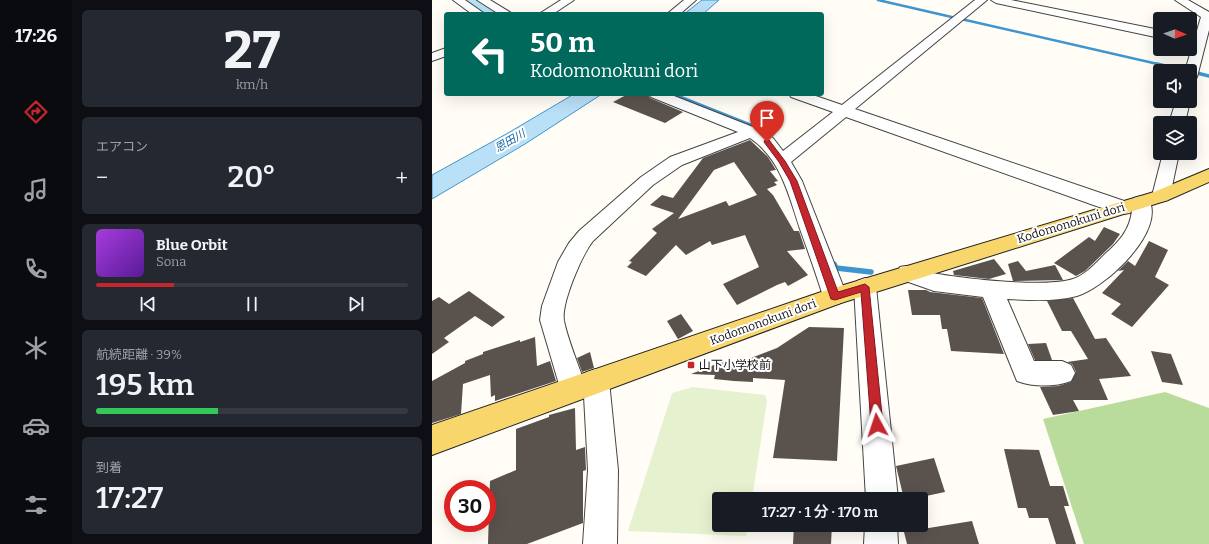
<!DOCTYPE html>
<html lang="ja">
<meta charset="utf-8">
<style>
body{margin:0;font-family:Bitter,"Noto Sans JP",serif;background:#242831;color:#f1f3f6;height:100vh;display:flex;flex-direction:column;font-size:15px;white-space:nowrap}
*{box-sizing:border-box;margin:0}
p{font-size:13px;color:#9ea1a6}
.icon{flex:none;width:22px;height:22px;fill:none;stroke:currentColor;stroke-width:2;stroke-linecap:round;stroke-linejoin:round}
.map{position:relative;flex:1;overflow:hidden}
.panel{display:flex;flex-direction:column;gap:10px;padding:10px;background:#0d0f14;width:360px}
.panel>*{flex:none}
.guide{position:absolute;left:12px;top:12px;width:380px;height:84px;border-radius:4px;box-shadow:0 4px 16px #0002;background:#00695c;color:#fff;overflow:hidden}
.needle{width:26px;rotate:92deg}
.controls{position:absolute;left:721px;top:12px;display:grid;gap:8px}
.controls a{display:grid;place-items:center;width:44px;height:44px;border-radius:4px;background:#171b24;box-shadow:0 4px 16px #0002;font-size:20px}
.speed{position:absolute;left:12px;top:480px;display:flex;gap:8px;font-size:20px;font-weight:700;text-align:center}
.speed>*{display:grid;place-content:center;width:52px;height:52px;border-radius:50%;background:#171b24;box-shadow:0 4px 16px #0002;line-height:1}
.speed .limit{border:6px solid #d22;background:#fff;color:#111}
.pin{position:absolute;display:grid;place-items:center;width:34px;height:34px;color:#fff;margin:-41px -17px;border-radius:50% 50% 50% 0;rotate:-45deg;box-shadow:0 0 4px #0007}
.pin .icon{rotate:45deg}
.me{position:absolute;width:44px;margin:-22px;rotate:355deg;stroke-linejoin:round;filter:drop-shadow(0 0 3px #0008)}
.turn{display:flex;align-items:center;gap:14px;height:84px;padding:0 20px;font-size:18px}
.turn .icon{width:52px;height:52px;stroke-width:2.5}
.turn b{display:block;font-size:28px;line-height:34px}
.big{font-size:30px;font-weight:600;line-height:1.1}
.panel .tile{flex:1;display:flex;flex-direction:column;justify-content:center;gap:6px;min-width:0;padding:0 14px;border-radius:6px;background:#242831}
.panel .dial{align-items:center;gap:0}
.dial b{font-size:52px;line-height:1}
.song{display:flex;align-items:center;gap:12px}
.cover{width:48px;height:48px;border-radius:6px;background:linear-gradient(135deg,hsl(280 70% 55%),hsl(270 70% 35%))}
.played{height:4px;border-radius:2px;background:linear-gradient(90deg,#c4262e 25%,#363941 25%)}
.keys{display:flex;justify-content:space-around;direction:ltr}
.heat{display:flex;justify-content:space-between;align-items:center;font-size:22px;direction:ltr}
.charge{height:6px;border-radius:3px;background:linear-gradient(90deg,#34c759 39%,#363941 0)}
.trip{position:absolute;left:280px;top:492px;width:216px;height:40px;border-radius:4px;background:#171b24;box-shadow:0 4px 16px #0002;font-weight:600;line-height:40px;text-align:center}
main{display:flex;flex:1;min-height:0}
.tab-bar{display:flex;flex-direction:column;width:72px;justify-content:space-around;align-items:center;background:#090b0e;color:#9ea1a6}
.tab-bar .icon{width:28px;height:28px}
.tab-bar .selected{color:#c4262e}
.tab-bar b{font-size:18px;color:#f1f3f6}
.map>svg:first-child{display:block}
.forest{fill:#b9dc9c}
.pitch{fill:#e6f2cf}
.water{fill:#b9e0f7;stroke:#3f96cf}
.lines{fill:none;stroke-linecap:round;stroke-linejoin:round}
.stream-far2{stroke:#3f96cf;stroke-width:2.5}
.stream-far1{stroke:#3f96cf;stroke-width:3.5}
.stream{stroke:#3f96cf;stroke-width:5.5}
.river{fill:#b9e0f7;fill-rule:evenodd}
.building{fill:#5a524d;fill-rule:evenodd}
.minor-casing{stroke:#444;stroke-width:2}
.major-casing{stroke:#222;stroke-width:2}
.minor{fill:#fff;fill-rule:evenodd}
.major{fill:#f9d66b;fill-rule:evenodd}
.route{fill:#c4262e;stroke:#7f191e}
.poi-dot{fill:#c4262e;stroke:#fff;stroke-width:1.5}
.labels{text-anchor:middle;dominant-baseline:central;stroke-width:4;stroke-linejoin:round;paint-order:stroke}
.far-water-label{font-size:11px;font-style:italic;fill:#1768a6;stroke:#fff}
.street-label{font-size:12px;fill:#111;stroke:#fff}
.poi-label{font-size:12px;fill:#111;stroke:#fff;text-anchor:start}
</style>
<main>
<nav class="tab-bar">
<b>17:26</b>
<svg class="icon selected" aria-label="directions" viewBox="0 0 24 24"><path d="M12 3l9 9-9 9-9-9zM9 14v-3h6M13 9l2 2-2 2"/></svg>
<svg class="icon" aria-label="music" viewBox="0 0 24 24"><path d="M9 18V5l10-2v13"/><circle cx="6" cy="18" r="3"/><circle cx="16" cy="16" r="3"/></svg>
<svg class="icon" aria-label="phone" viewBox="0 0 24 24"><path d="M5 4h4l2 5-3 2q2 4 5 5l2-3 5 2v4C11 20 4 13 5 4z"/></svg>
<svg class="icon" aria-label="climate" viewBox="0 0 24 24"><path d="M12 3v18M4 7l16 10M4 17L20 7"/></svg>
<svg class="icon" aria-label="car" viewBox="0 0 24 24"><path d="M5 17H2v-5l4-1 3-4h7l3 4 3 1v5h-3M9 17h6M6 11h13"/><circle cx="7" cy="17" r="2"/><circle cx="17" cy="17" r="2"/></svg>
<svg class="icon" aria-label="filters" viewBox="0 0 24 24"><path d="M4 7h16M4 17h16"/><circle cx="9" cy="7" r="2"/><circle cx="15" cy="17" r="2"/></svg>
</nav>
<section class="panel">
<div class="tile dial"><b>27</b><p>km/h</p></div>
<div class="tile"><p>エアコン</p>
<div class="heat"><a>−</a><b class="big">20°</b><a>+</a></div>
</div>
<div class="tile">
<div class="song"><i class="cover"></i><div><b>Blue Orbit</b><p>Sona</p></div></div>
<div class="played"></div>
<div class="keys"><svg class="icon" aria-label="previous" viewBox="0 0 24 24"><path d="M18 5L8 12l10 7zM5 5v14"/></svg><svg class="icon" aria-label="pause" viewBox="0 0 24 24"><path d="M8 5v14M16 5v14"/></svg><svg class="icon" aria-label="next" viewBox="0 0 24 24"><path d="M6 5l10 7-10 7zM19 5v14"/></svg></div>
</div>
<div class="tile"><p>航続距離 · 39%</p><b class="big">195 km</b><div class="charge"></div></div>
<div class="tile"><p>到着</p><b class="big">17:27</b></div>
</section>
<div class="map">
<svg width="777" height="544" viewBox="0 0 777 544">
<rect width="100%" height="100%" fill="#fffdf5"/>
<path class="forest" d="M 733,392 L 777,408 L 777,544 L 652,544 L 611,419 Z"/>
<path class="pitch" d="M 261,387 L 333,395 L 335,401 L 320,499 L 287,499 L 287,525 L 316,525 L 314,536 L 196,531 L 240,393 Z"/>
<g class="water">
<path d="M 270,0 L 287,0 L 271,14 L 252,14 Z"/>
<path d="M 142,94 L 170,94 L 93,144 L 0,199 L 0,175 L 76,133 Z"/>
</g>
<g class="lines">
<g class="stream-far2">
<path d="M 446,0 L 524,18"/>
<path d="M 529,19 L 730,65"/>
</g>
<g class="stream-far1">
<path d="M 725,64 L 754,71"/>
<path d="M 765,73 L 777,76"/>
<path d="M 240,94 L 328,129 L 340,139"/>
</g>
<path class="stream" d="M 402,264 L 404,268 L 439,272"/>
<path class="river" d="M 31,0 L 48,0 L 68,14 L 50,14 Z"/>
</g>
<g class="building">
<path d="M 196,94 L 216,94 L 218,98 L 251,112 L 233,123 L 181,102 Z"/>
<path d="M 318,140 L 336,157 L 344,170 L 338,171 L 346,181 L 342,182 L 345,185 L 335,189 L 341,195 L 362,231 L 367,231 L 373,249 L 355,251 L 376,275 L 356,286 L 353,282 L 345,285 L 305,305 L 291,284 L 327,267 L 313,235 L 280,245 L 278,241 L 254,255 L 244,245 L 214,276 L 195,267 L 200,262 L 197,261 L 225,233 L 220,229 L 242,213 L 218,205 L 230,195 L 241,198 L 271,158 ZM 302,162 L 325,195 L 297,206 L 294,201 L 246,219 L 282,170 Z"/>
<path d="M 672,227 L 688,234 L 681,244 L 653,271 L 644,276 L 622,263 L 657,237 L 663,241 Z"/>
<path d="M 717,241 L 736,250 L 723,277 L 737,285 L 700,327 L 679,314 L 689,304 L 670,293 L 692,270 L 686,271 L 696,261 L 703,266 Z"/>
<path d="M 562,259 L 574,274 L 557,279 L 522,275 L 521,271 Z"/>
<path d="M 586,261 L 594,271 L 623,265 L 631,280 L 581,281 L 576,264 Z"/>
<path d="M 476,290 L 494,290 L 498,292 L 550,298 L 572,354 L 519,351 L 515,329 L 510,329 L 508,315 L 480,315 Z"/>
<path d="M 37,291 L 73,317 L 60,327 L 43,316 L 12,338 L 17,342 L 0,354 L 0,301 L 7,297 L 17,304 Z"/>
<path d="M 641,298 L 663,339 L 674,338 L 699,376 L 667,379 L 676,400 L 641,400 L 647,411 L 621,415 L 608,387 L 626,386 L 639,382 L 644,372 L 640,364 L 635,362 L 656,359 L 639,331 L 630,331 L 615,301 Z"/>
<path d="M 249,314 L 261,331 L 246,339 L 235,321 Z"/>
<path d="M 377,327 L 412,328 L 405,461 L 341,458 L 353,380 L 321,378 L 321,382 L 302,381 L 282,379 L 283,375 L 259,374 L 292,361 L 311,361 L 345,348 Z"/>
<path d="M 103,337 L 105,366 L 118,361 L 124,381 L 63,401 L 63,395 L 59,397 L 58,375 L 31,384 L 29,414 L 0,423 L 0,381 L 33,363 L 33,361 L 51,354 L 51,352 L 88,340 L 88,342 Z"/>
<path d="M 614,343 L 620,360 L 603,360 L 596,344 Z"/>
<path d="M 719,351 L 739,354 L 751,385 L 730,382 Z"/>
<path d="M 158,352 L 162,368 L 150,372 L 145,358 Z"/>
<path d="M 143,408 L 144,450 L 153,447 L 154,470 L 151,471 L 151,523 L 95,544 L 56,544 L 58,481 L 84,470 L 84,429 L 117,417 L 117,415 Z"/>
<path d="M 572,449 L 607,450 L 618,486 L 631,486 L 637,506 L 632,506 L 644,544 L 624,544 L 616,518 L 597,518 L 594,508 L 586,508 Z"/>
<path d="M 502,458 L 513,492 L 480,499 L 472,499 L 464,466 Z"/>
<path d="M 540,521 L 547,544 L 475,544 L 472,532 Z"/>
<path d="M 362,525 L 400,525 L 399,544 L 361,544 Z"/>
</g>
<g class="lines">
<g class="minor-casing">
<g id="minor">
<path d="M 21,0 L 33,0 L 53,14 L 40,14 Z"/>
<path d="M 45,0 L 58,0 L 81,14 L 67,14 Z"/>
<path d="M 129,0 L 142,0 L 121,14 L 107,14 Z"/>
<path d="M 252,0 L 264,0 L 248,14 L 235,14 Z"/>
<path d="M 543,0 L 555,0 L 423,109 L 698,203 L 700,206 L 702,198 L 709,196 L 716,198 C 736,230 673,288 645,296 C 622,302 598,300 575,299 L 602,361 L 630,361 L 639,365 L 643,373 L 639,381 C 623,387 601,387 585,381 L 551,297 L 502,291 L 468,279 L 465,273 L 468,267 C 482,263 493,272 506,274 C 536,279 613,288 641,279 C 653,275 663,264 672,255 C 687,242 698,230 700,210 L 698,213 L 691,214 L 684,213 L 414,117 L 359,162 L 370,181 L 415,296 L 411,302 L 403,305 L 395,302 L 391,296 C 384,274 376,251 368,229 C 357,196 349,159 318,138 L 250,165 L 221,185 L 161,241 C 150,255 129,303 132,321 C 136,340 145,361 151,379 L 155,372 L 164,369 L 173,372 L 177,381 L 186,470 L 185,544 L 151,544 L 156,470 L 152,396 L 151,398 L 141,401 L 131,398 L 108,320 L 110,306 L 126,262 L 137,243 L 147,231 L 209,177 L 238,157 L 306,132 L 219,97 L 217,94 L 237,94 L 326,129 L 341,138 L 351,151 L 401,112 L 359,97 L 357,94 L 378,94 L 410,105 Z"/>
<path d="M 559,0 L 579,0 L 728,30 L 728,38 L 564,3 Z"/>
<path d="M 743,0 L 756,0 L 777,12 L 777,30 L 765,77 L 763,80 L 758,81 L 758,71 L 753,71 L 769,17 Z"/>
<path d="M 14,48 L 14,56 L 0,61 L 0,53 Z"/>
<path d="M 744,101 L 758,101 L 753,123 L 737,123 Z"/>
<path d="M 731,153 L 747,153 L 738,196 L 736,200 L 729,202 L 722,200 L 720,196 Z"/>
<path d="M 433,278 L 441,281 L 444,287 L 466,499 L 434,499 L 422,287 L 425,281 Z"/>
<path d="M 433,525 L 465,525 L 466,544 L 432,544 Z"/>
</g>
</g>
<g class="major-casing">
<path id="major" d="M 777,169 L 777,182 L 736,200 L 409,303 L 0,455 L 0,425 L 395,290 L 722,192 Z"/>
</g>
<use href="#minor" class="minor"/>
<use href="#major" class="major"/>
</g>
<path class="route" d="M 333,140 L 337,140 L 353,161 L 365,181 L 406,292 L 433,284 L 437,287 L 451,425 L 449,429 L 445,431 L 441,429 L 439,425 L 429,292 L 403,300 L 399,299 L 358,181 L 347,162 L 332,142 Z"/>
<rect class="poi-dot" x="255" y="361" width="8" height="8" rx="2"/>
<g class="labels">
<g class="far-water-label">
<text transform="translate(78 141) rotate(-30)">恩田川</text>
</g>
<g class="street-label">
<text transform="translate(639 223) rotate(-17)">Kodomonokuni dori</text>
<text transform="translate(331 322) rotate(-20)">Kodomonokuni dori</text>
</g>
<g class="poi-label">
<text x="267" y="365">山下小学校前</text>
</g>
</g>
</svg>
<div class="controls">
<a><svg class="needle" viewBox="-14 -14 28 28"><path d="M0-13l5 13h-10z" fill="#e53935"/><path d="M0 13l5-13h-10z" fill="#9ea1a6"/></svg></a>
<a><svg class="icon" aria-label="sound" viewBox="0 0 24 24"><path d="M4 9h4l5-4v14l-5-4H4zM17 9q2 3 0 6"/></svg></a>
<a><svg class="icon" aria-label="layers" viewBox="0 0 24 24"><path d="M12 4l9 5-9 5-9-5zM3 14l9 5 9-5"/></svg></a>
</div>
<div class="speed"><div class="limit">30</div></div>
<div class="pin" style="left:335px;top:142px;background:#d93025"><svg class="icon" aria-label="arrive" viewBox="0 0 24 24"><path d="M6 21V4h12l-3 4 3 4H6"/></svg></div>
<svg class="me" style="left:445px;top:425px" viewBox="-20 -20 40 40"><path d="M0-17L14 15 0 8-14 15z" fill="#c4262e" stroke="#fff" stroke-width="4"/></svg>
<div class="trip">17:27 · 1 分 · 170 m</div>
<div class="guide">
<div class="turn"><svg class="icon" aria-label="left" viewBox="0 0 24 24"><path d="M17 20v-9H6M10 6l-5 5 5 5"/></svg><div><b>50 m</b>Kodomonokuni dori</div></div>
</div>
</div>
</main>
